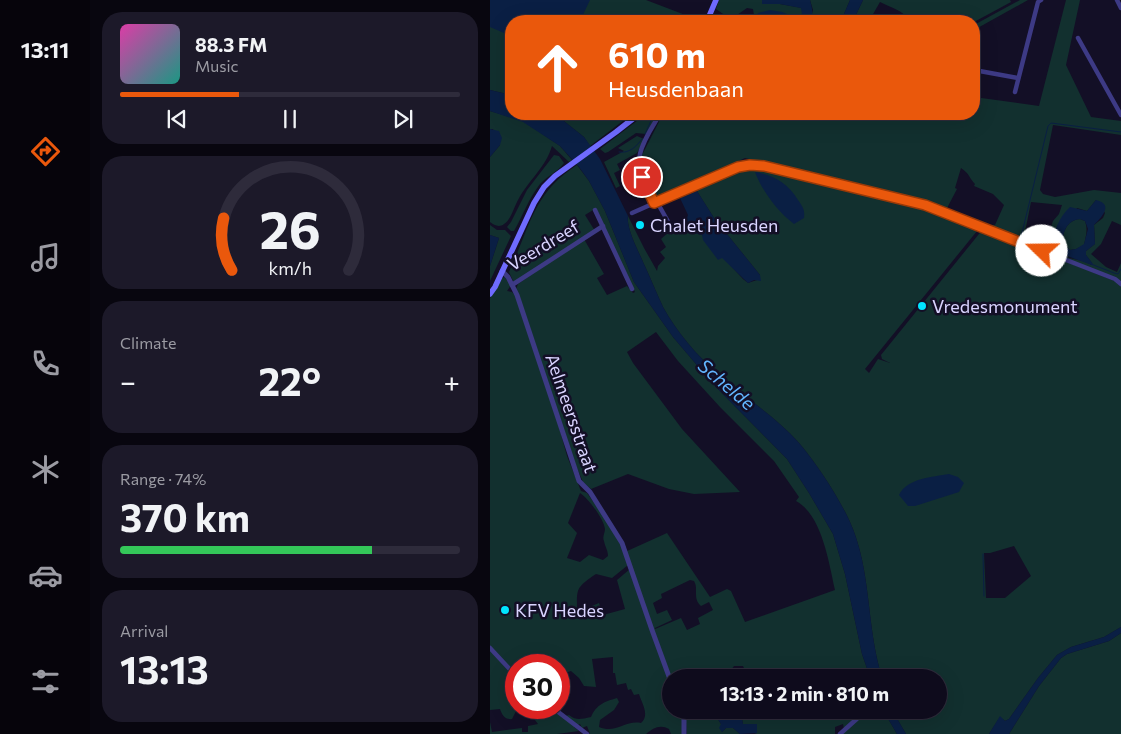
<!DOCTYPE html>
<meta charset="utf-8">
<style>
body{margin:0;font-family:Commissioner,sans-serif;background:#1c1929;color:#f1f3f6;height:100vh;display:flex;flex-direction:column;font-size:19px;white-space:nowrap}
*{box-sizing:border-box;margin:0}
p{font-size:16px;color:#9b9ba3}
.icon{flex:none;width:28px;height:28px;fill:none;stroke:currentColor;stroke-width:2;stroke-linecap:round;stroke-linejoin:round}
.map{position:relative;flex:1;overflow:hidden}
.side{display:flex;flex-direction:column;gap:12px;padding:12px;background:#08060f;width:400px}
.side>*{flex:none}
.banner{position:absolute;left:15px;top:15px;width:475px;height:105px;border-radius:20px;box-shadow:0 5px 20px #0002,0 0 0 1px #2e2b3b;background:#ea580c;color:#fff;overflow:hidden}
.speed{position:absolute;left:15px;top:654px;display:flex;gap:10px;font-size:25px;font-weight:700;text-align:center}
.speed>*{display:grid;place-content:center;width:65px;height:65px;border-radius:50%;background:#0e0b1c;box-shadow:0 5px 20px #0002,0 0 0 1px #2e2b3b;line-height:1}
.speed .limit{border:8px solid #d22;background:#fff;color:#111}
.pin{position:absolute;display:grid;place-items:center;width:42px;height:42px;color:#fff;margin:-21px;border:2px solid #fff;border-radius:50%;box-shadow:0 1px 5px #0007}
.me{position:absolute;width:55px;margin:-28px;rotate:292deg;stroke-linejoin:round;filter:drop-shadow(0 0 4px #0008)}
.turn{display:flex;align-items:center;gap:18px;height:105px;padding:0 20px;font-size:22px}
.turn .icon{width:65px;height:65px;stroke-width:2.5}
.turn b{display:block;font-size:35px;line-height:42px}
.big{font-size:38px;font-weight:700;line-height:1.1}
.side .card{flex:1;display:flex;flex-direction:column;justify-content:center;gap:8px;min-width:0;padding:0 18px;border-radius:20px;background:#1c1929}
.side .dial{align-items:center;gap:0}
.dial svg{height:130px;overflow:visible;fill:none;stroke:#2e2b3b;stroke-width:7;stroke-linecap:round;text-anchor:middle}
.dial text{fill:#f1f3f6;stroke:none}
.song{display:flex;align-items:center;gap:15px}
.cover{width:60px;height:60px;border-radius:8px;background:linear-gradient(135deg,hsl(320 70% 55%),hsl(170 70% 35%))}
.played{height:5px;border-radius:2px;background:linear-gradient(90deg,#ea580c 35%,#2e2b3b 35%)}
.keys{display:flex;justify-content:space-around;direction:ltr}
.heat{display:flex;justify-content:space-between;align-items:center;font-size:28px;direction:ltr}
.charge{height:8px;border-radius:4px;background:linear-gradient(90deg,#34c759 74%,#2e2b3b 0)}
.trip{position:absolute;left:172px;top:669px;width:285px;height:50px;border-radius:25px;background:#0e0b1c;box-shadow:0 5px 20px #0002,0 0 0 1px #2e2b3b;font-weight:700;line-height:50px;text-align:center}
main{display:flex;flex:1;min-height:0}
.dock{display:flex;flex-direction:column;width:90px;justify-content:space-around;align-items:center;background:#06040b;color:#9b9ba3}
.dock .icon{width:35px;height:35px}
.dock .active{color:#ea580c}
.dock b{font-size:22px;color:#f1f3f6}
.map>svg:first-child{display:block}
.green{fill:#12302f;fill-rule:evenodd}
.water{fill:#0a1f44;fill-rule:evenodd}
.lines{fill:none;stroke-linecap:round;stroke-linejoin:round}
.stream{stroke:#0a1f44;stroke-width:1}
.minor{stroke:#3d3a85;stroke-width:4.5}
.tertiary{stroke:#3d3a85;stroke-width:5}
.secondary{stroke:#6f6bff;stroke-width:5.5}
.route-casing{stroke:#983908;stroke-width:12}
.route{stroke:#ea580c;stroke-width:9}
.poi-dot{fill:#00e5ff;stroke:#130f26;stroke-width:2}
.labels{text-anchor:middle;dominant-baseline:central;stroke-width:5;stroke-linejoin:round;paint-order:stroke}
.poi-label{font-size:18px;fill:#d9d4ff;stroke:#130f26;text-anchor:start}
.street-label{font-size:18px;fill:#d9d4ff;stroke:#130f26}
.water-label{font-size:19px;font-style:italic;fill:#62b6ff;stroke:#130f26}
</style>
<main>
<nav class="dock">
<b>13:11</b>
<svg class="icon active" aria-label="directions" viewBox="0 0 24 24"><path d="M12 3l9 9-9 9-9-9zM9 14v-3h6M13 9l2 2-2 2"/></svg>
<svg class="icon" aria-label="music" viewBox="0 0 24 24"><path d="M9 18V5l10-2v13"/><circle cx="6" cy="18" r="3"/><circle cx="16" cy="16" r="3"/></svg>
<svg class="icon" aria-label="phone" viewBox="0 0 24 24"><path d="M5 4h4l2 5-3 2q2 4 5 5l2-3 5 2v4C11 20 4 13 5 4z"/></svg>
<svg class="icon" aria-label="climate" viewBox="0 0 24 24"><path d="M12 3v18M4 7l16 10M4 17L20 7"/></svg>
<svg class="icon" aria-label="car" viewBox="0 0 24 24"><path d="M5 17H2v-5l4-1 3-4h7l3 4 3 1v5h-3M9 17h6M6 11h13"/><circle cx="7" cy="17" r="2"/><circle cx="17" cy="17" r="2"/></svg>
<svg class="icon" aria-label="filters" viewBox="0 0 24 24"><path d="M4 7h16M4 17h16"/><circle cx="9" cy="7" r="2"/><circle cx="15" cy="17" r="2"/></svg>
</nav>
<section class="side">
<div class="card">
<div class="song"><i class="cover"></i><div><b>88.3 FM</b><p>Music</p></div></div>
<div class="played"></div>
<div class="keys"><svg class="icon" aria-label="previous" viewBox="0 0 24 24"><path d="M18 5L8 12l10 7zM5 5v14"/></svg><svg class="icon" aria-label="pause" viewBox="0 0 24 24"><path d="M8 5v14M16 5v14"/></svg><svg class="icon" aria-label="next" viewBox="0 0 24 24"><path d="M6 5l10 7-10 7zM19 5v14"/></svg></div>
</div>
<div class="card dial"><svg viewBox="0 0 100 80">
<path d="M14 69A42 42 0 1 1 86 69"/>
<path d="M14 69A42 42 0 0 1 9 37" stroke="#ea580c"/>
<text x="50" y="56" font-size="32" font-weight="700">26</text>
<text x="50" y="72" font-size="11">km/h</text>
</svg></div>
<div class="card"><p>Climate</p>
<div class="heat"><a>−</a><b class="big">22°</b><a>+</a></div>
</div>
<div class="card"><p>Range · 74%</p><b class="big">370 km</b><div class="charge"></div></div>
<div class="card"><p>Arrival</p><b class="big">13:13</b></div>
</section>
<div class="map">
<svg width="631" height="734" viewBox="0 0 631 734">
<rect width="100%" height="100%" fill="#130f26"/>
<g class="green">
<path d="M 0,0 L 156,0 L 211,21 L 21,21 L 21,95 L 0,90 Z"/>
<path d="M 229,0 L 272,0 L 272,4 L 290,4 L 312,8 L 313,21 L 269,19 L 277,21 L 271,21 L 264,15 L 263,9 L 257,8 L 244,17 L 236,16 L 226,9 Z"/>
<path d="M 320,0 L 360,0 L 351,21 L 320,21 L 323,10 Z"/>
<path d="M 373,0 L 520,0 L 521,2 L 484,22 L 419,21 C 414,10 401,8 390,2 L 379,21 L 363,21 Z"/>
<path d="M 530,0 L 538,0 L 484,30 L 484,25 Z"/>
<path d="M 576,0 L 590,0 L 576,65 L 601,117 L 631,121 L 631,135 L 563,125 L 550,190 L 553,194 L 565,197 L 604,190 L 631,193 L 631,225 L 622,221 L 611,244 L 601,254 L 616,267 L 627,272 L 631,263 L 631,281 L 553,249 L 563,221 L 569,214 L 572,205 L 541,202 L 534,237 L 550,243 L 549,248 L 501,229 L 503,225 L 505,225 L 514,205 L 503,194 L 484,186 L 485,184 C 479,178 480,174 471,168 L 465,188 L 467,189 L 456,210 L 442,204 L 371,185 L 255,158 L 168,198 L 163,191 L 154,159 L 152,159 L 152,155 L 173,114 L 484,114 L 484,97 L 549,106 ZM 606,200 L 615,213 L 613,218 L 604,225 L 605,244 L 596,251 L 596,255 L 602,263 L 602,265 L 593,261 L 579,258 L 562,245 L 587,208 L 597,211 Z"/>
<path d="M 0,111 L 33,121 L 70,146 L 82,160 L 79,162 L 62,146 C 56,167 38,181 28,200 C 24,207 21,220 14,224 C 9,228 4,225 0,222 L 0,157 L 10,145 L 3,129 L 0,129 Z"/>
<path d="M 65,114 L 142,114 L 100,146 L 94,137 Z"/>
<path d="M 156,114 L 168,114 L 156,134 L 146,133 L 118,152 L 115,153 L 110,149 Z"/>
<path d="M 147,136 L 154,139 L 147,153 L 127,164 L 130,170 L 124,173 L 130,186 L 126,188 L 114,162 L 134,151 L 128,148 Z"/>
<path d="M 64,155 L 69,156 L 74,163 C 69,171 57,176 50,184 C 39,198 33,215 24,231 L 21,231 L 17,227 L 21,222 L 37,190 Z"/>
<path d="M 87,165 L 99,181 L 115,211 L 144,282 L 183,337 L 223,384 L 297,459 L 319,493 L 343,534 L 355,574 L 372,654 L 380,677 L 258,677 L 253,666 L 244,666 L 236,677 L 181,678 L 181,710 L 190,710 L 193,724 L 193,734 L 181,734 L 179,729 C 170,724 163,728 156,734 L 100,734 L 97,726 L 92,728 L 90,724 L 84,727 L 89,731 L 67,734 L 0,734 L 0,722 L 2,732 L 32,728 L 32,732 L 38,732 L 38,726 L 48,724 L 36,708 L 61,708 L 76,716 L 79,715 C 87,721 91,719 101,717 C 107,704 114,702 127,698 L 129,702 L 124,710 L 110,720 L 109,727 C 126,734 135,720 151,723 C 160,715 152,704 149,694 L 144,695 L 141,689 L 138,690 L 136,683 L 127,685 L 125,673 L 123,673 L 123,657 L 102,659 L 106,687 L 94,686 L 89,678 L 81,671 L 75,673 L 73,677 L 76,686 L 73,689 L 70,689 L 69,665 L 26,665 L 26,675 L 0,646 L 0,298 L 12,278 L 15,277 L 21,285 L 17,291 L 22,292 L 24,294 L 28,284 L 94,239 L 114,274 L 107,278 L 117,295 L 137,286 L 143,293 L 145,292 L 103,210 L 95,215 L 105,231 L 24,283 L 19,272 C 40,227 43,193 87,165 ZM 166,332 L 188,361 L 230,407 L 284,461 L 309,497 L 306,501 C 332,515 339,563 345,590 L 255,622 L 241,591 L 237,589 L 220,597 L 177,533 L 135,552 L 126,533 L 97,493 L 91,491 L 77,456 L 69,427 L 93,482 L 101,489 L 138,474 L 179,489 L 204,494 L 250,492 L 192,429 L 143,363 L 137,352 ZM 90,493 C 98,498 114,519 115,529 C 115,533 112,537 114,541 C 115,547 118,550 118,556 L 113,560 L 99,555 L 90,562 L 77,558 L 87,533 L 78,523 ZM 138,565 L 140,569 L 127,580 L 135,609 L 113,615 L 109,603 L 87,612 C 87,589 85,588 106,574 L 122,578 ZM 200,580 L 204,581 C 209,589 202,598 211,606 L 219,602 L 223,610 L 208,618 L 210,624 L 197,630 L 191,618 L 165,629 L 165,628 L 182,620 L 177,610 L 167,614 L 163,603 L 172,598 L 171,594 Z"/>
<path d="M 264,168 L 427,205 L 487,228 L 487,231 L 375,369 L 379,373 L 388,359 L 400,363 L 392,359 L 391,355 L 493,229 L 627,282 L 631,286 L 631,627 L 614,637 L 581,647 L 567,655 L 548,678 L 519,719 L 515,721 L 510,717 L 499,734 L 416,734 L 402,710 L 449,710 L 449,678 L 392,677 C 376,627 382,571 360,522 C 348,496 327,464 309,443 C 285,416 255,398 228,374 C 207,356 186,331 173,307 C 166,292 160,277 153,262 C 148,250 136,228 138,216 L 154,248 L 167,271 L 168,266 L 175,258 L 170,252 L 176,247 L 171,239 L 190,222 L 194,221 L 204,233 L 212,235 L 253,279 L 258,283 L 267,280 L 270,275 L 224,218 L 205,188 L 249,169 ZM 524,546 L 541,576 L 515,598 L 496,598 L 494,553 L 500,553 Z"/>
<path d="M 590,219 L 595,221 C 598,230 596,236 594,245 L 586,249 L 580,250 L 573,244 C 572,232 577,220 590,219 Z"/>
<path d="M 0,225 L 7,230 L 15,230 L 21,236 L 0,281 L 0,266 L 9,238 L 0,235 Z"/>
<path d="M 631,633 L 631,734 L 519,734 L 549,686 L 571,658 L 577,654 L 619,641 Z"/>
<path d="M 0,650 L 26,679 L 26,699 L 24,701 L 27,709 L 22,719 C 15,720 12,715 10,709 L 0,710 Z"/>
<path d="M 195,710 L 222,710 L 231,724 L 232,732 L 236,728 L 243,728 L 250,734 L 197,734 Z"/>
<path d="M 263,710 L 372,710 L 354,729 L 353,724 L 345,727 L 345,734 L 264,734 L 267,733 L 253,724 L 252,719 Z"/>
<path d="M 375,710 L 393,710 L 407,734 L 353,734 Z"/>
</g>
<g class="water">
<path d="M 0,0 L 100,0 L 90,21 L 21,21 L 21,36 L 0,27 Z"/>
<path d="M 272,0 L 320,0 C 322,8 324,14 320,21 L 313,21 L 311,8 L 290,4 L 272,4 Z"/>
<path d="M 360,0 L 373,0 L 363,21 L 351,21 Z"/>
<path d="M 280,10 L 292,12 L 302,16 L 302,20 C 292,23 275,23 267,16 L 268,13 Z"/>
<path d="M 0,90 L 21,95 L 21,114 L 65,114 L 94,137 L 110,159 L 138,216 C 136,228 148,250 153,262 C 160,277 166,292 173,307 C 186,331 207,356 228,374 C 255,398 285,416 309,443 C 327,464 348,496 360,522 C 382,571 376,627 392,677 L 380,677 L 372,654 L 355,574 L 343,534 L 319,493 L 297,459 L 223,384 L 183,337 L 144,282 L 115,211 L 99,181 L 89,167 L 70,146 L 33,122 L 0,111 Z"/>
<path d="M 0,129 L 9,131 L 12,138 L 10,145 L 0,157 Z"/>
<path d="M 265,172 C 284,175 298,183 308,200 C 313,207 315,210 314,218 L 304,224 C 288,212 272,191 265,172 Z"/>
<path d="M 207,191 L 224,218 L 270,275 L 271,281 L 264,280 L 258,283 L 232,258 L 228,260 L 213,240 L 212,235 L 204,233 L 194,221 L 195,217 L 197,218 L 198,215 L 190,198 Z"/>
<path d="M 606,200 C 624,204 612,217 604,225 L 605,244 L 596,251 L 596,255 L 603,264 L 602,265 L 563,251 C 562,234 568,218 580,207 L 597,211 ZM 590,219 L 595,221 L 598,229 L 594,244 L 586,249 L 580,250 L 573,244 C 572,232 577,220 590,219 Z"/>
<path d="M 0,235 L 9,238 L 0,266 Z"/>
<path d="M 459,474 L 468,477 L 474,483 L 469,492 L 425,506 L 418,506 L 409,495 C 417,478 443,477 459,474 Z"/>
<path d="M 631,627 L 631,633 L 619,641 L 577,654 L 571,658 L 549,686 L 519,734 L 499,734 L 510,716 L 515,721 L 519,719 L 548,678 L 567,655 L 581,647 L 614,637 Z"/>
<path d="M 222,710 L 226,710 L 232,718 L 242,713 L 243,710 L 263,710 L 252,719 L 253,724 L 267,724 L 267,733 L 250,734 L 243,728 L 236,728 L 232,732 L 229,728 L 231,724 Z"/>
<path d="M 393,710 L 402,710 L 416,734 L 407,734 Z"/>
</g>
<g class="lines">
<g class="stream">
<path d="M 173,115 L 175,114"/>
<path d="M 155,134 L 164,114"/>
<path d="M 129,152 C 139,154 147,146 152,139"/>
<path d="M 552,246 L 531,237 L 558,126 L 561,123 L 631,132"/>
<path d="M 601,264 L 624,273 L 628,274 L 631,269"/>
<path d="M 493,554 L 494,596"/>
</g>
<g class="minor">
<path d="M 627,0 L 631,8"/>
<path d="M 588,38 L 631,115"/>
<path d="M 484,70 L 528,78"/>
<path d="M 525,92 L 548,2 L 551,0"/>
<path d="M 167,202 L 180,225"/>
<path d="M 164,203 C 157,189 147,171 150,154 C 153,140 163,126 170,114"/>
<path d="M 105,210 L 142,289"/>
<path d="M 142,213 L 237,171 L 251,166 L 267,165 L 435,205 L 625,279 L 631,284"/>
<path d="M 22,285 L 113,226"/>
<path d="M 0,648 L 26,676"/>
<path d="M 63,708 L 97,734"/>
<path d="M 350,734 L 370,716 L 374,710"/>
</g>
<g class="tertiary">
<path d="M 12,271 L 18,277 L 27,295 L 89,481 L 100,492 L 132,543 L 162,630 L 181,682"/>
<path d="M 192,710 L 194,718 L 194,734"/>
</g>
<g class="secondary">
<path d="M 217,21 L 226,0"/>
<path d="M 0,294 L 5,287 L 44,203 L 54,187 L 65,176 L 126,132 L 149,114"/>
</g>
</g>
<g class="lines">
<g class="route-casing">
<path id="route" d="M 152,177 L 164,203 L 248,167 L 260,165 L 274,166 L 435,205 L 552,251"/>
</g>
<use href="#route" class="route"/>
</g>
<g class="poi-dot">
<circle cx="150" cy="225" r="5"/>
<circle cx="432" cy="306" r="5"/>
<circle cx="15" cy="610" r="5"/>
</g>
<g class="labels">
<g class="poi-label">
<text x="160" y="225">Chalet Heusden</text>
<text x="442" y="306">Vredesmonument</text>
<text x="25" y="610">KFV Hedes</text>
</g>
<g class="street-label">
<text transform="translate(53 245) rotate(-31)">Veerdreef</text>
<text transform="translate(82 413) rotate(71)">Aelmeersstraat</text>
</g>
<g class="water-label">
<text transform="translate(237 384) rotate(40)">Schelde</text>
</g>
</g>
</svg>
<div class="speed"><div class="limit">30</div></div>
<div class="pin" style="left:152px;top:177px;background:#d93025"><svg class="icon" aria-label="arrive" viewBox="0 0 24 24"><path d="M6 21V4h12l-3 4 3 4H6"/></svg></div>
<svg class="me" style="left:552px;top:251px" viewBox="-20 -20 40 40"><circle r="19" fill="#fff"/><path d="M0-13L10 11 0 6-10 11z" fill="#ea580c"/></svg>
<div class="trip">13:13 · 2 min · 810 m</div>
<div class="banner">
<div class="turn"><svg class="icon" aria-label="ahead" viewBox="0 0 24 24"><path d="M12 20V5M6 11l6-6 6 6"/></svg><div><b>610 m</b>Heusdenbaan</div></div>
</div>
</div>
</main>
